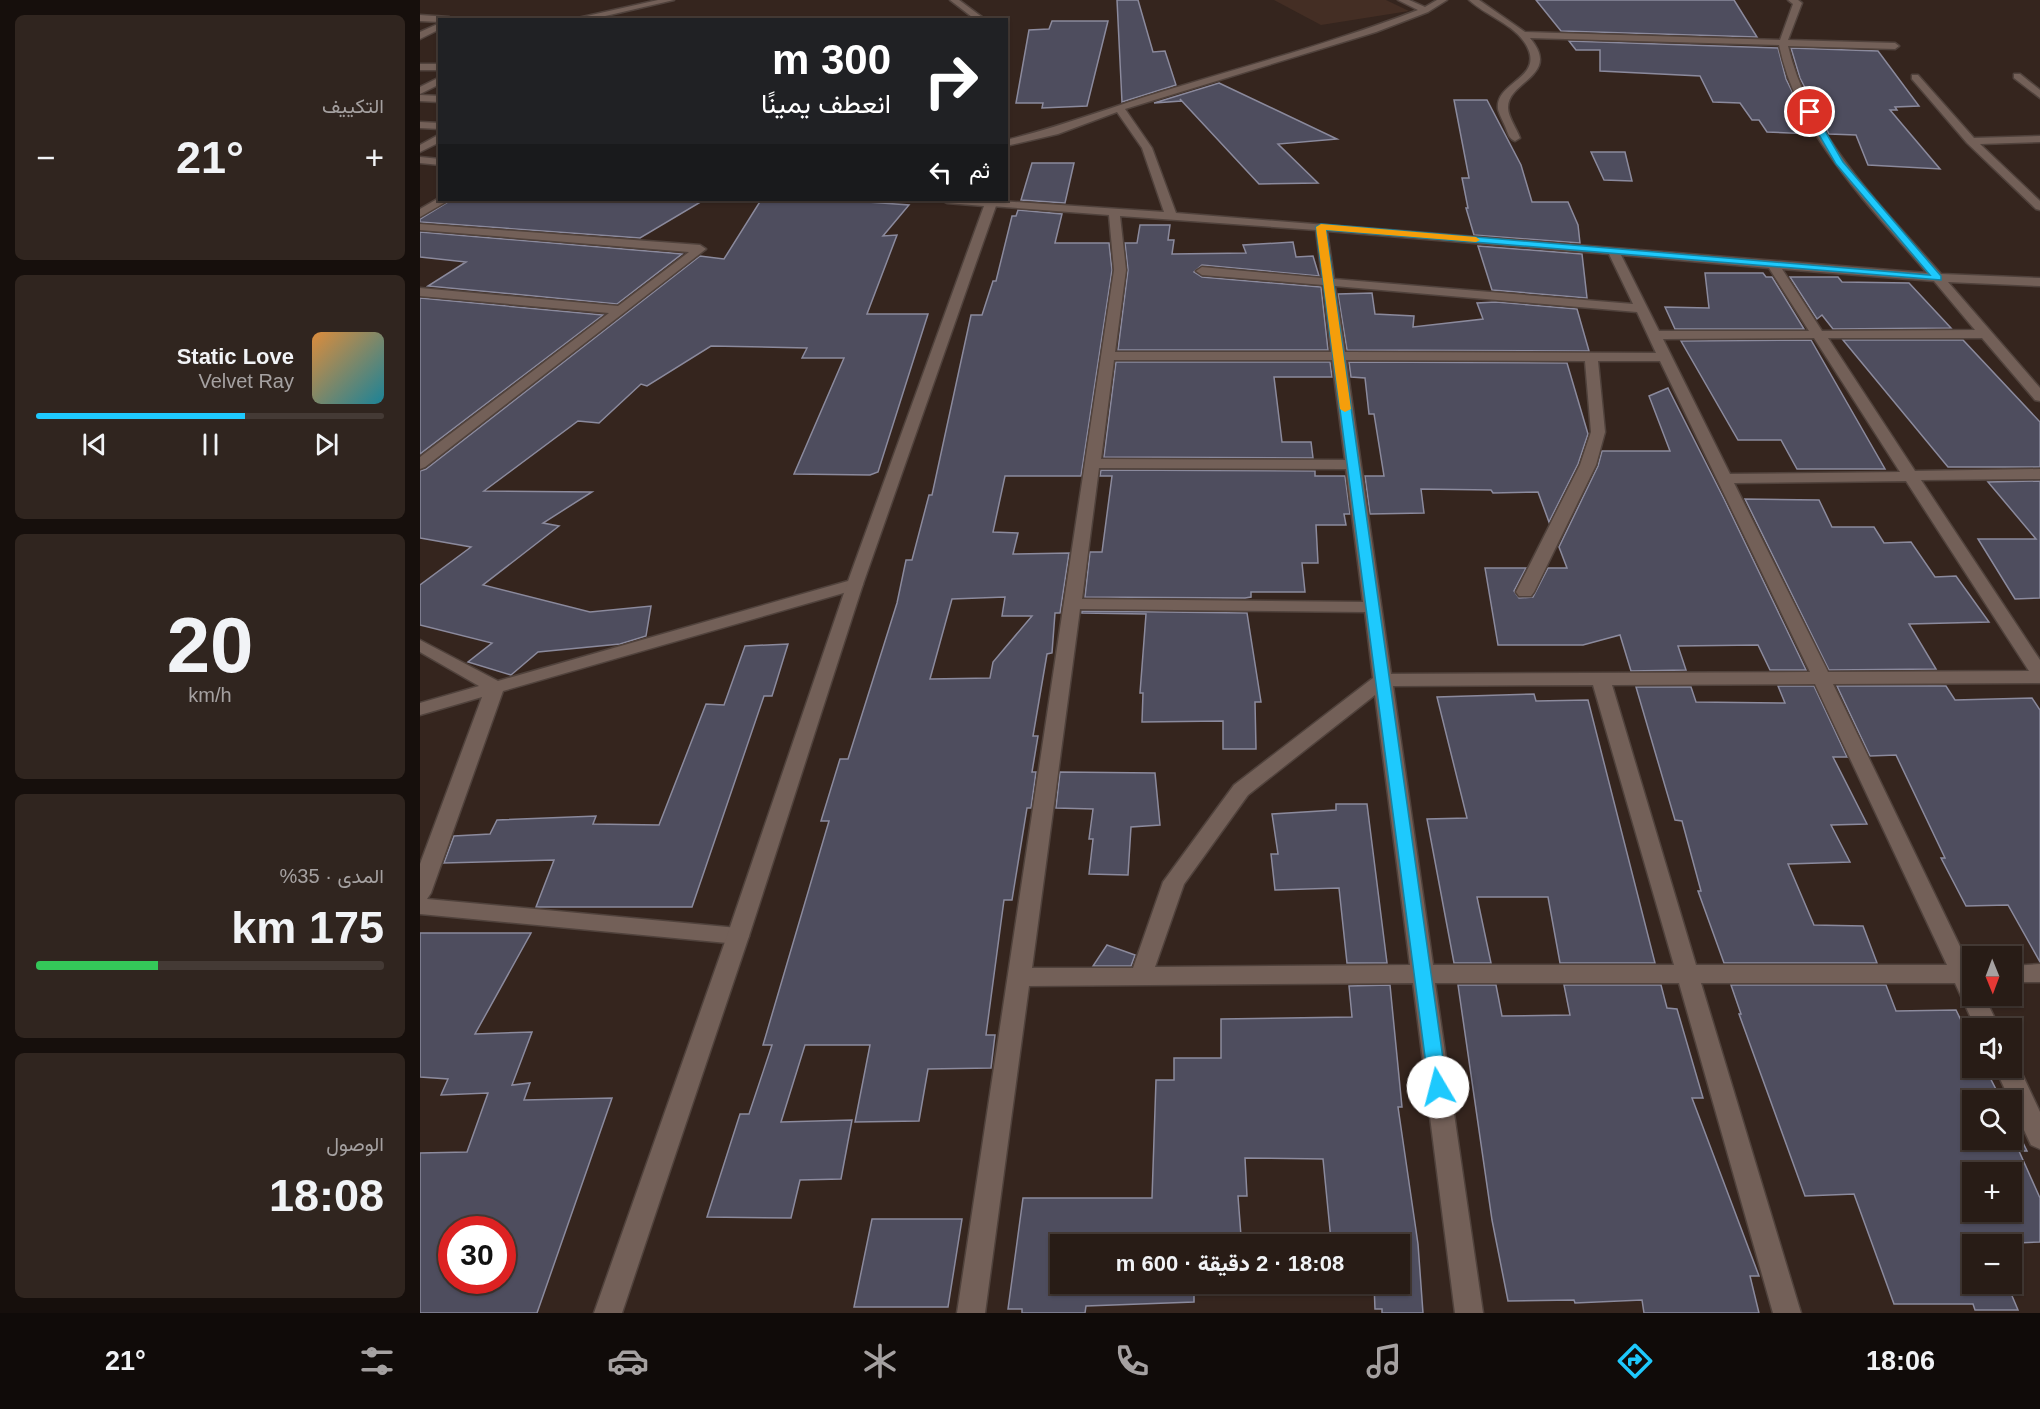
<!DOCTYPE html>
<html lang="ar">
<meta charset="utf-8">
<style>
body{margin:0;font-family:Arial,Vazirmatn,sans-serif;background:#30251f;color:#f1f3f6;direction:rtl;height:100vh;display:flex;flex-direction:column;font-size:22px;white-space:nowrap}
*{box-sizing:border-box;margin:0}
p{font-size:20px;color:#a5a1a1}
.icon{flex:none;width:33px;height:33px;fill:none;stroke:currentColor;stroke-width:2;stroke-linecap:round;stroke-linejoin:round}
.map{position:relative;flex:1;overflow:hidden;direction:ltr}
.details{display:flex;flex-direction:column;gap:15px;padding:15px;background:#160f0c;width:420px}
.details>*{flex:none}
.hud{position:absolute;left:18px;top:18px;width:570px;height:183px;border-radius:0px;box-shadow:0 2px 4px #0004,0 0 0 2px #443a35;direction:rtl;background:#202124;color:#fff;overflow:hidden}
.needle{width:39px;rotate:179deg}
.buttons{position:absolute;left:1542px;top:946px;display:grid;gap:12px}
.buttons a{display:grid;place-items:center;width:60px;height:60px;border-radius:0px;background:#281c16;box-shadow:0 2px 4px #0004,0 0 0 2px #443a35;font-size:30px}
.speed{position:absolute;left:18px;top:1216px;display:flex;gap:12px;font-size:30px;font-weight:700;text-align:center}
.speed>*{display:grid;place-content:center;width:78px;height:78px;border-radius:50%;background:#281c16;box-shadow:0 2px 4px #0004,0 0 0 2px #443a35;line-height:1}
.speed .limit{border:9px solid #d22;background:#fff;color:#111}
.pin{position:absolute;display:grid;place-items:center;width:51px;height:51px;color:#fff;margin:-26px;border:3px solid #fff;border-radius:50%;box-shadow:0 2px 6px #0007}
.me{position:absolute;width:66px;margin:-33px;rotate:352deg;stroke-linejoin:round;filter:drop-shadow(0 0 4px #0008)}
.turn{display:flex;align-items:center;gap:21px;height:126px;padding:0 18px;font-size:27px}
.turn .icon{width:78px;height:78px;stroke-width:2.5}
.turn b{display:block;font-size:42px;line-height:51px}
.then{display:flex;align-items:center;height:57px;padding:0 18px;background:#0003;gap:12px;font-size:22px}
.big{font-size:45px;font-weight:800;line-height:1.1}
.details .tile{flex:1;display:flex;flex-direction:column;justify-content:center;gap:9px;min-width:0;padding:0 21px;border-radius:9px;background:#30251f}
.details .dial{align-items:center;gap:0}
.dial b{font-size:78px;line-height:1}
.song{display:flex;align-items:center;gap:18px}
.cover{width:72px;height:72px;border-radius:9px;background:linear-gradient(135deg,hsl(30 70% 55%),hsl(190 70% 35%))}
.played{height:6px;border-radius:3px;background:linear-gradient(90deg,#1ec9fd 60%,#443a35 60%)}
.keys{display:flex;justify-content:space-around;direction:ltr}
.heat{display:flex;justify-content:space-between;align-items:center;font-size:33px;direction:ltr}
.charge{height:9px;border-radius:4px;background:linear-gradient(90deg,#34c759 35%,#443a35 0)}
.trip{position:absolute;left:630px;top:1234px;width:360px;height:60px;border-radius:0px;background:#281c16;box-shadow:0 2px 4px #0004,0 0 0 2px #443a35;font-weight:800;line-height:60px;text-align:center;direction:rtl}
.menu{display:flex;height:96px;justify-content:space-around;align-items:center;background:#100b09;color:#a5a1a1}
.menu .icon{width:42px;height:42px}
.menu .on{color:#1ec9fd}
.menu b{font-size:27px;color:#f1f3f6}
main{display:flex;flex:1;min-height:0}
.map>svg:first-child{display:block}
.built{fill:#442e24}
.building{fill:#4e4d5e;stroke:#8b8a9d;stroke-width:1.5;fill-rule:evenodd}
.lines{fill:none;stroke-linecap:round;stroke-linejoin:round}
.minor-casing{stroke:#50423c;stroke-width:3}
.tertiary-casing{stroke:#50423c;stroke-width:3}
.minor{fill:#736058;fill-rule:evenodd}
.tertiary{fill:#736058;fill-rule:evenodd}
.route{fill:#1ec9fd;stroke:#1483a4;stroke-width:1.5}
.slow{fill:#f59e0b}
</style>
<main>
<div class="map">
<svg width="1620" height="1313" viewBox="0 0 1620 1313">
<rect width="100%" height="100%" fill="#35251e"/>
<path class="built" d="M 854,0 L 966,0 L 989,11 L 901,25 Z"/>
<g class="building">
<path d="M 697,0 L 718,0 L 733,52 L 745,51 L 756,85 L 702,102 Z"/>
<path d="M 1116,0 L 1314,0 L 1337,37 L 1141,31 Z"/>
<path d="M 632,21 L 688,21 L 667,106 L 622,108 L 623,103 L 596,103 L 609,30 L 629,29 Z"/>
<path d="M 1149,41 L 1358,48 L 1366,79 L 1393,134 L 1347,132 L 1339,120 L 1332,120 L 1320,103 L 1293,102 L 1280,76 L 1180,71 L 1180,50 L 1156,50 Z"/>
<path d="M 1371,48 L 1458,51 L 1499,106 L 1475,107 L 1477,110 L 1470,110 L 1520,169 L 1448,165 L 1436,135 L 1409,134 L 1380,78 Z"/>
<path d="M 799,83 L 917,139 L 858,144 L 898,183 L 839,184 L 760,99 L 761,101 L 734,103 Z"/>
<path d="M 1034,100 L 1067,100 L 1101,165 L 1112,202 L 1148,202 L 1158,225 L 1160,243 L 1054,235 L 1046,208 L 1048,208 L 1042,178 L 1049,178 Z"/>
<path d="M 1171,152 L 1205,152 L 1212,181 L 1184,180 Z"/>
<path d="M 612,163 L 654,163 L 645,203 L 601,200 Z"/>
<path d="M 31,200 L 284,200 L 220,238 L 0,222 L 0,219 Z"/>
<path d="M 341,200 L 420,200 L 489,205 L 463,236 L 477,235 L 447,314 L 508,314 L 458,472 L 450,475 L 374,474 L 424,358 L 382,358 L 387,348 L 291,346 L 227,386 L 221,384 L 179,423 L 158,421 L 64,491 L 172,492 L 123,523 L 139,526 L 63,585 L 170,612 L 231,606 L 226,636 L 200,644 L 118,652 L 91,675 L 48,662 L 72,643 L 0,625 L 0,585 L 51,547 L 0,538 L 0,471 L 6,469 L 280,256 L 304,259 Z"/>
<path d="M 598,210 L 642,214 L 635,243 L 689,243 L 692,270 L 661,476 L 585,476 L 573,532 L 598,533 L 593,554 L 649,553 L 640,613 L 635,613 L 632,653 L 627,654 L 613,736 L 618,736 L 612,772 L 616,772 L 611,808 L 607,808 L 592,900 L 584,900 L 566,1035 L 575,1035 L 571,1068 L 508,1069 L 499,1121 L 435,1122 L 450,1045 L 385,1045 L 361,1122 L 432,1120 L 421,1179 L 380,1180 L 371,1218 L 287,1217 L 320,1114 L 329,1114 L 352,1045 L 343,1045 L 409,821 L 401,821 L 420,759 L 428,759 L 477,603 L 486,560 L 492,560 L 509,495 L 512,495 L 551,315 L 562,315 L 573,281 L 576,281 L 592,216 L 596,216 ZM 585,597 L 582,616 L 612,616 L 573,662 L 570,678 L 510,679 L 532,599 Z"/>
<path d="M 720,225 L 750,225 L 748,240 L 754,240 L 752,254 L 826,253 L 823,245 L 873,242 L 876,257 L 893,256 L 899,276 L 782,265 L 774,272 L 782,277 L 901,287 L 908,350 L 698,350 L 708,270 L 705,243 L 717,243 Z"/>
<path d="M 0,232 L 251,253 L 262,254 L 197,304 L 8,286 L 46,262 L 0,257 Z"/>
<path d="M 1058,246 L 1162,254 L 1167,298 L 1072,290 Z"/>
<path d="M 1285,273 L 1343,273 L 1346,277 L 1352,277 L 1384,329 L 1255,329 L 1245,307 L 1289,308 Z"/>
<path d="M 1370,277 L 1418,277 L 1422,282 L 1489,283 L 1531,328 L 1413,329 L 1402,315 L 1397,319 Z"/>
<path d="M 952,293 L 955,314 L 994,316 L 993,327 L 1063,319 L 1057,303 L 1076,302 L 1157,309 L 1169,351 L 927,350 L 918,294 Z"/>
<path d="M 0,298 L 183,315 L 0,454 Z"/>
<path d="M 1391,340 L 1465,469 L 1377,469 L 1361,440 L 1318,440 L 1261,341 Z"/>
<path d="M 1423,340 L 1543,340 L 1620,422 L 1620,467 L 1528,467 Z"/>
<path d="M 696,362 L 910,362 L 912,377 L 854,377 L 862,442 L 891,442 L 893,458 L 684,457 Z"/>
<path d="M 929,362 L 1147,363 L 1168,434 L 1158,464 L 1129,522 L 1118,492 L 1073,493 L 1071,490 L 1001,489 L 1004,513 L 950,514 L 945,476 L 964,476 L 954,414 L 949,414 L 945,378 L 931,377 Z"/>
<path d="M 1248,388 L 1304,499 L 1386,670 L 1350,670 L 1338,645 L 1258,646 L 1266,670 L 1211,671 L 1200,635 L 1163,645 L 1078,645 L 1065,568 L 1106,568 L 1094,591 L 1099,598 L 1113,597 L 1128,568 L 1147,568 L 1139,547 L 1178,466 L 1182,451 L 1250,451 L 1229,396 Z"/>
<path d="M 681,470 L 895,471 L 895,476 L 925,476 L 930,514 L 924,514 L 926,525 L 896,525 L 898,563 L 882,563 L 885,592 L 831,592 L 831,597 L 825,598 L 665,597 L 670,552 L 682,552 L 692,476 L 680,476 Z"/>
<path d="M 1620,481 L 1620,598 L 1595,599 L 1558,539 L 1616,539 L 1568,482 Z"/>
<path d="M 1325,499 L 1399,500 L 1412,527 L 1454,527 L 1464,543 L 1491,542 L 1515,577 L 1536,576 L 1569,622 L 1489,624 L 1516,669 L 1409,670 Z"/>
<path d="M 662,611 L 827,613 L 841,702 L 835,702 L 836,749 L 803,749 L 803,721 L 722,722 L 723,693 L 720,693 L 726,614 L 662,613 Z"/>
<path d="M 368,644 L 352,696 L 344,696 L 272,907 L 116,907 L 134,860 L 24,863 L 34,836 L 70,834 L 77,820 L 176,816 L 173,824 L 239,825 L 286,704 L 304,705 L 325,646 Z"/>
<path d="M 1358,686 L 1394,686 L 1427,757 L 1413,757 L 1447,824 L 1411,825 L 1430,862 L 1368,864 L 1394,925 L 1443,926 L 1457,963 L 1304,963 L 1278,891 L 1281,891 L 1262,821 L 1255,820 L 1216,687 L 1271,687 L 1276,702 L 1365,703 Z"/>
<path d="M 1417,686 L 1526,686 L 1535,700 L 1612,698 L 1620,710 L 1620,962 L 1588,905 L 1546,906 L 1521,858 L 1525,858 L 1476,755 L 1450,756 Z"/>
<path d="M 1114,694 L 1116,701 L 1168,700 L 1235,963 L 1140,963 L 1128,897 L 1057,897 L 1071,963 L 1034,963 L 1007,819 L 1047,818 L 1017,697 Z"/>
<path d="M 640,772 L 735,773 L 740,825 L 711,827 L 708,875 L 669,874 L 673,839 L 669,839 L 673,809 L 636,808 Z"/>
<path d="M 916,804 L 947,804 L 967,963 L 927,963 L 919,888 L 855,890 L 851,854 L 858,854 L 852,814 L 916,810 Z"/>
<path d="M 0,933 L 111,933 L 55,1034 L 112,1032 L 92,1085 L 110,1083 L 104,1100 L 192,1098 L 117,1313 L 0,1313 L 0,1153 L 47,1152 L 68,1093 L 21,1095 L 28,1079 L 0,1077 ZM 32,1230 L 82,1230 L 82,1281 L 32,1281 Z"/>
<path d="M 687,945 L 715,955 L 711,966 L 673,966 Z"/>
<path d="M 970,985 L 982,1107 L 978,1107 L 998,1244 L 1003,1313 L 962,1313 L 962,1309 L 955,1309 L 954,1284 L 980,1284 L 980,1245 L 951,1245 L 951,1238 L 911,1240 L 903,1159 L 825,1158 L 827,1196 L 818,1196 L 821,1236 L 773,1237 L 773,1245 L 640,1245 L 640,1284 L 774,1284 L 774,1302 L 666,1306 L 665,1313 L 602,1313 L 602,1309 L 588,1309 L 603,1198 L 732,1198 L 736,1080 L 754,1080 L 754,1058 L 801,1058 L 801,1019 L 932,1017 L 929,986 Z"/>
<path d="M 1038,985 L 1076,985 L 1082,1016 L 1150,1015 L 1144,985 L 1241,985 L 1247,1008 L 1257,1009 L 1283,1098 L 1272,1098 L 1339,1276 L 1330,1276 L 1339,1313 L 1224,1313 L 1222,1300 L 1155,1303 L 1154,1300 L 1088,1301 L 1072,1220 Z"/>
<path d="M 1311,985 L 1466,985 L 1476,1011 L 1536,1010 L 1552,1043 L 1552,1068 L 1565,1068 L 1582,1101 L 1552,1101 L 1552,1140 L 1592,1140 L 1592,1120 L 1607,1151 L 1599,1151 L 1620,1198 L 1620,1242 L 1552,1245 L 1552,1284 L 1587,1284 L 1598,1310 L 1555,1310 L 1553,1304 L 1474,1304 L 1434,1194 L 1385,1196 L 1319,1014 L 1321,1014 ZM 1552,1173 L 1592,1173 L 1592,1212 L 1552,1212 Z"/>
<path d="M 452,1219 L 542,1219 L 528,1307 L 434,1307 Z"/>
</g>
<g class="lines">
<g class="minor-casing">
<g id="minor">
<path d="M 238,0 L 254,0 L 168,20 L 149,20 Z"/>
<path d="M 530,0 L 539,0 L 566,20 L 556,20 Z"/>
<path d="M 978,0 L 989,0 L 1005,7 L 1017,0 L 1027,0 L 1008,12 L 956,32 L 705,109 L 732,148 L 756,213 L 1507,273 C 1449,205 1378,136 1359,45 L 1110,38 C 1142,76 1087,81 1088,108 C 1088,117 1097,129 1100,138 L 1095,141 C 1089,139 1088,133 1085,126 C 1083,121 1079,114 1078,109 C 1075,83 1119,79 1109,51 C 1100,26 1067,17 1049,0 L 1059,0 L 1105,32 L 1360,40 L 1373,4 L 1368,0 L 1378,0 L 1382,3 L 1368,40 L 1475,43 L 1479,46 L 1475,49 L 1368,46 C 1389,137 1462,206 1521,274 L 1620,278 L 1620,286 L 1528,282 L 1620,388 L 1620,401 L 1615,400 L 1562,338 L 1408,338 L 1495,471 L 1620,469 L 1620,479 L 1501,480 L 1620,660 L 1620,683 L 1413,684 L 1549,965 L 1552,966 L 1552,996 L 1564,996 L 1580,1029 L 1556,1029 L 1535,983 L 1281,983 L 1381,1313 L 1353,1313 L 1259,983 L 1015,983 L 1063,1313 L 1035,1313 L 993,983 L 609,986 L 565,1313 L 537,1313 L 694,270 L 689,215 L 571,206 L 567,205 L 565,200 L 744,212 L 722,148 L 697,112 L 638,134 L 586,146 L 586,140 C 640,127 691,107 744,91 C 829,65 915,42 998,10 ZM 700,216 L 896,230 L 902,278 L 782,267 L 776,271 L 782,275 L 903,285 L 911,352 L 695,352 L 706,270 ZM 907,231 L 1189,254 L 1213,304 L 914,279 ZM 1201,255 L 1349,268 L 1389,331 L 1239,331 ZM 1362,269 L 1514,281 L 1555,330 L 1402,331 ZM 915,286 L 1217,312 L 1236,353 L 925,352 ZM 1394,338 L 1480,472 L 1310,474 L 1243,339 ZM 694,360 L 912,360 L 925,460 L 681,459 ZM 926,360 L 1165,361 L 1171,432 L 1160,465 L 1096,592 L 1099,596 L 1111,596 L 1114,592 L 1176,465 L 1185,432 L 1178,361 L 1240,361 L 1390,672 L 971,674 ZM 679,468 L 926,469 L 943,602 L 662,599 ZM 1486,481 L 1609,671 L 1408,672 L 1314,483 ZM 660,609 L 945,612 L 953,678 L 814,785 L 743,882 L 713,968 L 612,968 ZM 1395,684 L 1527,965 L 1276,965 L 1192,685 ZM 1173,685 L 1254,965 L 1013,965 L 973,686 ZM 955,695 L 990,965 L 735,967 L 764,884 L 828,795 Z"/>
<path d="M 0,15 L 29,17 L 33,20 L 20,20 L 20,22 L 0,21 Z"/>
<path d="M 20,23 L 20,29 L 0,39 L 0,32 Z"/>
<rect x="0" y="64" width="20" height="6"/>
<path d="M 1594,74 L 1600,74 L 1620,90 L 1620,98 L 1594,78 Z"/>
<path d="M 1492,75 L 1498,75 L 1554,138 L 1620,136 L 1620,142 L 1560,144 L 1620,201 L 1620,210 L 1616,209 L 1547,143 L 1492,79 Z"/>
<path d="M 20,77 L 20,84 L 0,94 L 0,87 Z"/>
<path d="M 0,95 L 20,96 L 20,102 L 0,101 Z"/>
<path d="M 0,122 L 20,123 L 20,129 L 0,128 Z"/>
<path d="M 20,134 L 20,142 L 0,152 L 0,145 Z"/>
<path d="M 19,198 L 29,200 L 0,217 L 0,209 Z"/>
<path d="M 0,224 L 280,245 L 286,249 L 5,467 L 0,469 L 0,457 L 189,313 L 0,296 L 0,288 L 198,306 L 269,252 L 0,230 Z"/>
<path d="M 435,579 L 441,580 L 443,584 L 441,588 L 83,691 L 11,893 L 7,899 L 318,928 L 326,930 L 329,936 L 326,942 L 318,944 L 0,914 L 0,864 L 62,697 L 0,715 L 0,703 L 59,686 L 0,652 L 0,640 L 78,681 Z"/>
<path d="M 1620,964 L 1620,982 L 1592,982 L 1592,966 Z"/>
<path d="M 1592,1060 L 1596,1061 L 1620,1112 L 1620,1149 L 1611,1145 L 1575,1068 L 1592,1068 Z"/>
</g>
</g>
<g class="tertiary-casing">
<g id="tertiary">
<path d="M 0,157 L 20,159 L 20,165 L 0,163 Z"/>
<path d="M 521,200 L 569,200 L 577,203 L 443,584 L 329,936 L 202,1313 L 174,1313 L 307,936 L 427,584 L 564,206 L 527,203 Z"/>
</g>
</g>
<use href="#minor" class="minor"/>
<use href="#tertiary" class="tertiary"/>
</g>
<path class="route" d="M 1390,110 L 1394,112 L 1423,162 L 1521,276 L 1521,280 L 906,230 L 1027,1087 L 1025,1092 L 1018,1094 L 1012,1092 L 1009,1087 L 896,227 L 901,224 L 1510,275 L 1416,164 L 1386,112 Z"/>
<path class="slow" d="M 901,224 L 1056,237 L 1060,240 L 1056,242 L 906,230 L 931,409 L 925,412 L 920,409 L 896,227 Z"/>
</svg>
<div class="buttons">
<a><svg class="needle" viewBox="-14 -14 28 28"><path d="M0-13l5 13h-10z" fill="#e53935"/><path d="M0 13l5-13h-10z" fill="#a5a1a1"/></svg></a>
<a><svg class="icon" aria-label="sound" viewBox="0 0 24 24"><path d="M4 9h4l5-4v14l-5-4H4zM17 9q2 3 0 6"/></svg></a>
<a><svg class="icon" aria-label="search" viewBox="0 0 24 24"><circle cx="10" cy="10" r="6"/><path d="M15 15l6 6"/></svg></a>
<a>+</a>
<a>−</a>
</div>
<div class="speed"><div class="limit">30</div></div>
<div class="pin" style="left:1390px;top:112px;background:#d93025"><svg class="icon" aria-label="arrive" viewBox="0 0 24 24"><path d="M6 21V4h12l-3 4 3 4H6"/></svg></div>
<svg class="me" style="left:1018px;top:1087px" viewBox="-20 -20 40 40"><circle r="19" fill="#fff"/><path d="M0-13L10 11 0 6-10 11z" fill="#1ec9fd"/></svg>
<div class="trip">18:08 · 2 دقيقة · 600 m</div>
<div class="hud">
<div class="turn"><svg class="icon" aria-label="right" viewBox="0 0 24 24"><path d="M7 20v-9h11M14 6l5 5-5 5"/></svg><div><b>300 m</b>انعطف يمينًا</div></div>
<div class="then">ثم<svg class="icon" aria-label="left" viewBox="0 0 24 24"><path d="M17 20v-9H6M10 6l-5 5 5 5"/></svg></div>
</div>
</div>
<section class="details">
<div class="tile"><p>التكييف</p>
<div class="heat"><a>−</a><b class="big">21°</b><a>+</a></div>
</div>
<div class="tile">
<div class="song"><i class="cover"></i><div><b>Static Love</b><p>Velvet Ray</p></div></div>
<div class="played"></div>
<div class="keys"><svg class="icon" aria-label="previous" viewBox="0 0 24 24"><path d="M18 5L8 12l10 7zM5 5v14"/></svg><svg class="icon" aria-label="pause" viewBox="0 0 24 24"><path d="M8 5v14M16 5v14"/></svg><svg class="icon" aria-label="next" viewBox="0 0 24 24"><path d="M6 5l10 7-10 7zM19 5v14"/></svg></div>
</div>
<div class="tile dial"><b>20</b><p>km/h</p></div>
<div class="tile"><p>المدى · 35%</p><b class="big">175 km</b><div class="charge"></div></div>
<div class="tile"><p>الوصول</p><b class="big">18:08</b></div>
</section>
</main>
<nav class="menu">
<b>18:06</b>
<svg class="icon on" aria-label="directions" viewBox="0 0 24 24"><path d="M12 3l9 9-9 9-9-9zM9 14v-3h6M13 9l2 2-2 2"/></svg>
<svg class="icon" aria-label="music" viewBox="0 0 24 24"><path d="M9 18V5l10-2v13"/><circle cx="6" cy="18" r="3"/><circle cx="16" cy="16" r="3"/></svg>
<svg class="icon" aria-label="phone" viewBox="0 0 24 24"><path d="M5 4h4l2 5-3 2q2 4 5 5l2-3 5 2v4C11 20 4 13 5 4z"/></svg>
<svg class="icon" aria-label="climate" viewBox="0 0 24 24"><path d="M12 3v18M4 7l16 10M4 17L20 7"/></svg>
<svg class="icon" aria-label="car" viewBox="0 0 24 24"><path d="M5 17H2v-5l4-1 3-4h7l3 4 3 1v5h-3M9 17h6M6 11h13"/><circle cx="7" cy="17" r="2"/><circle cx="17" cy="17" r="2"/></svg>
<svg class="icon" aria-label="filters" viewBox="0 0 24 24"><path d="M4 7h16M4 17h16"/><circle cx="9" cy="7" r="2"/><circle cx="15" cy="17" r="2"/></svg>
<b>21°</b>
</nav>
